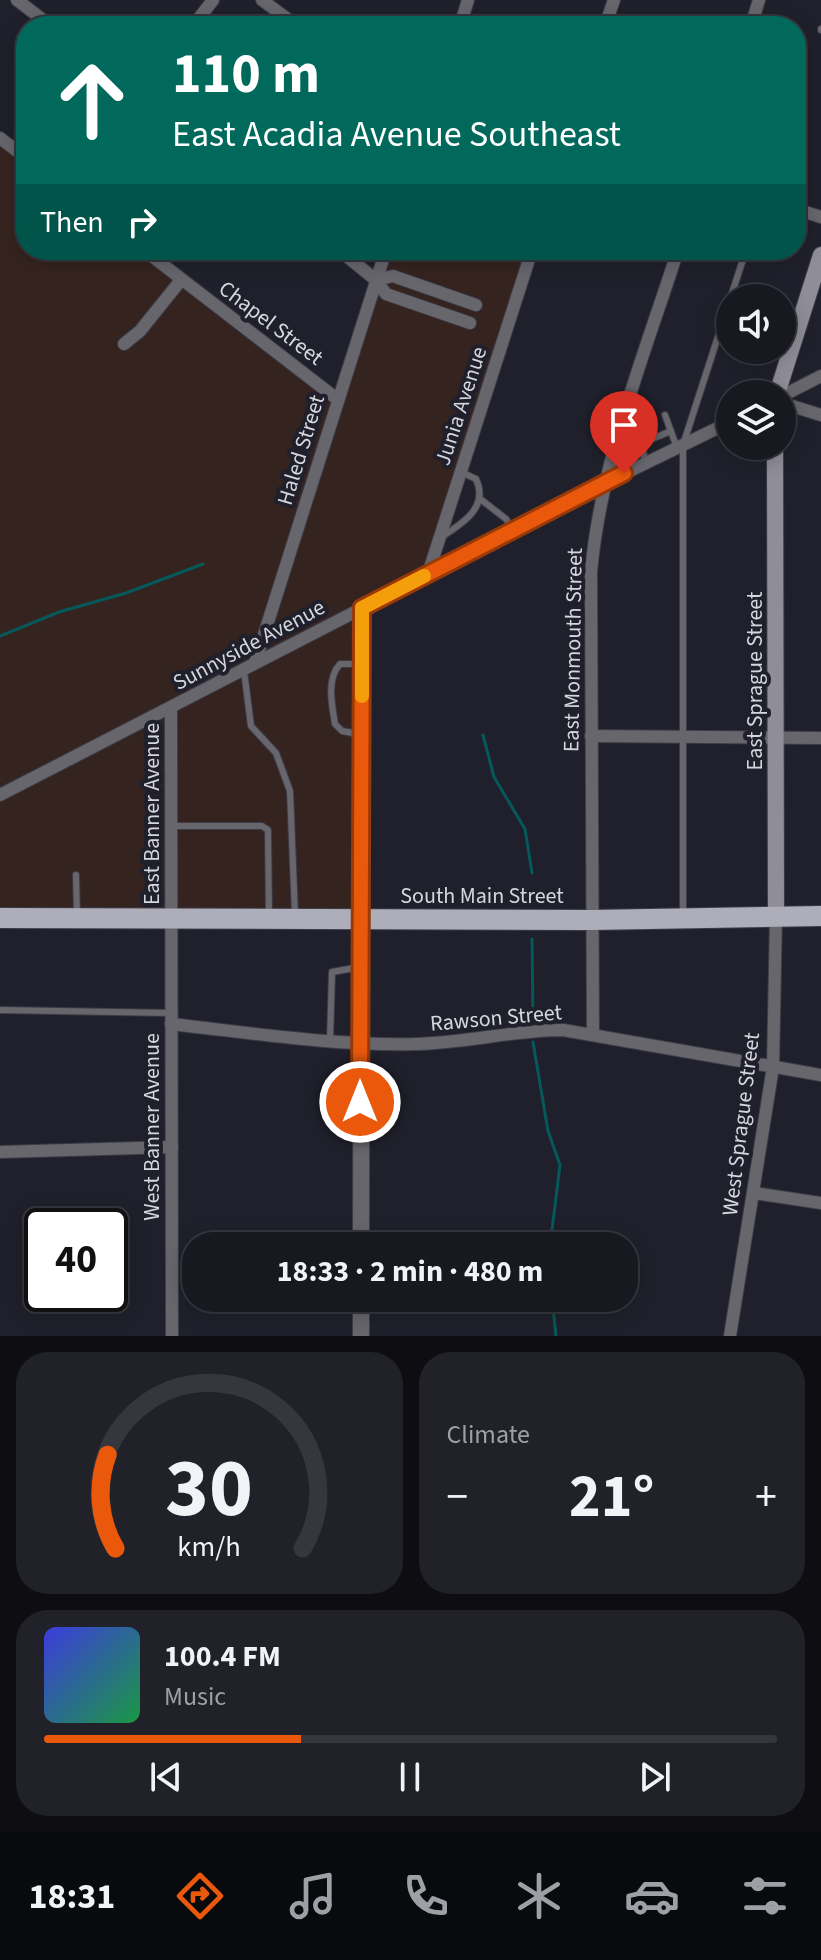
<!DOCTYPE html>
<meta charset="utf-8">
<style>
body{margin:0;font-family:"Source Sans 3",sans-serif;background:#202129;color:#f1f3f6;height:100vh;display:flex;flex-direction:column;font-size:30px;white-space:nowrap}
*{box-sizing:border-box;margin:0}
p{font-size:26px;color:#9ea0a5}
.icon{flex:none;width:44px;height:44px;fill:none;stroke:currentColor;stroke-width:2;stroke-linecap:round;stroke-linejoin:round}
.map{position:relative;height:1336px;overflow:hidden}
.drawer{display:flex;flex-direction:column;gap:16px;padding:16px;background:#0d0d12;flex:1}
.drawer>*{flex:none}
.guide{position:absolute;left:16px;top:16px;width:790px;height:244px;border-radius:32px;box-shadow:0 4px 20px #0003,0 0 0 2px #36373e;background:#00695c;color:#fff;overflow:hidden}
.tools{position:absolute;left:716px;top:284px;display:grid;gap:16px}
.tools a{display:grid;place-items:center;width:80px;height:80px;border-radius:50%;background:#171820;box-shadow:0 4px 20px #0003,0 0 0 2px #36373e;font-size:40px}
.speed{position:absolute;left:24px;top:1208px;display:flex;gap:16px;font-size:40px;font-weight:700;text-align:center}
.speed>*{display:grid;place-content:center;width:104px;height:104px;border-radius:50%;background:#171820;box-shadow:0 4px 20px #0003,0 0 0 2px #36373e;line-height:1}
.speed .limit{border:4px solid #111;border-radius:12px;background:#fff;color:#111}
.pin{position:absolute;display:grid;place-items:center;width:68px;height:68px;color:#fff;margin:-82px -34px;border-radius:50% 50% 50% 0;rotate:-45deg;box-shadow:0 0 8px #0007}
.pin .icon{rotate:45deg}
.me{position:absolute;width:88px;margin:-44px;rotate:0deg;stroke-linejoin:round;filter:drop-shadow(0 0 6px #0008)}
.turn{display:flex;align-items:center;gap:28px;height:168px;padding:0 24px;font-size:36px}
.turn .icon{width:104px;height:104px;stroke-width:2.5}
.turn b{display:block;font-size:56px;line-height:68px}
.then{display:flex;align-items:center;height:76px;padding:0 24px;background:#0003;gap:16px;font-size:30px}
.big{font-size:60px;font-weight:700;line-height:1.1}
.drawer .widget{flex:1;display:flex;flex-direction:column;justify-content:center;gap:12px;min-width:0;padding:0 28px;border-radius:32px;background:#202129}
.drawer .dial{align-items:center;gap:0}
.dial svg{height:208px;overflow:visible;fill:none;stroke:#36373e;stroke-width:7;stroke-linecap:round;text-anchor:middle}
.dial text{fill:#f1f3f6;stroke:none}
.song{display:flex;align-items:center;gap:24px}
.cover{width:96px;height:96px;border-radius:12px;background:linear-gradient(135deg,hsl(240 70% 55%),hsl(140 70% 35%))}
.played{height:8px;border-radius:4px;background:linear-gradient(90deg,#ea580c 35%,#36373e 35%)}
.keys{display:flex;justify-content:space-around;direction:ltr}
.heat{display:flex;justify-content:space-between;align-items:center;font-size:44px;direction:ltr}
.drawer .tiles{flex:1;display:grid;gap:16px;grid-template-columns:1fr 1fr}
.widget:last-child{grid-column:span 2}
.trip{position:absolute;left:182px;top:1232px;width:456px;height:80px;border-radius:32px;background:#171820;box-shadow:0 4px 20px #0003,0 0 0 2px #36373e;font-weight:700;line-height:80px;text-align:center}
.tab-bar{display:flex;height:128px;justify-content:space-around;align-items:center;background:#090a0d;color:#9ea0a5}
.tab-bar .icon{width:56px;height:56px}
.tab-bar .active{color:#ea580c}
.tab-bar b{font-size:36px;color:#f1f3f6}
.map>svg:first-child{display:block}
.education{fill:#35231f}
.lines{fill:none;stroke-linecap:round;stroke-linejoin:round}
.stream{stroke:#06595a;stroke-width:3}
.service-casing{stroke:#3c3d48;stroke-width:8}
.minor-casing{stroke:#3c3d48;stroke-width:14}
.tertiary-casing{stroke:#3c3d48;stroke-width:18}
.secondary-casing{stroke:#3c3d48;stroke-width:18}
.primary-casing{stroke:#3c3d48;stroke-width:22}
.service{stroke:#67666d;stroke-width:6}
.minor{stroke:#67666d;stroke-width:12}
.tertiary{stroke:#67666d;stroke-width:16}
.secondary{stroke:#8f8e98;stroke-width:16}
.primary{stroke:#aeadba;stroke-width:20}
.route-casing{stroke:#983908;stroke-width:20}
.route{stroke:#ea580c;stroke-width:14}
.slow{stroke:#f59e0b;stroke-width:14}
.labels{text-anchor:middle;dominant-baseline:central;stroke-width:8;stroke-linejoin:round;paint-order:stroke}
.street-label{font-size:22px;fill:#d5d6de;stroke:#1f202b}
</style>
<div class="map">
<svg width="821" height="1336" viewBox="0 0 821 1336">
<rect width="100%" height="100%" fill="#1f202b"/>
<path class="education" d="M 0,139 L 26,159 L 26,250 L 144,250 L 337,398 L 386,250 L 532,250 L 428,574 L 362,609 L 360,920 L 0,918 Z"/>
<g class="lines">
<g class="stream">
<path d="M 0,636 L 59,612 L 126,593 L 203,564"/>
<path d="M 483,735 L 494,777 L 525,829 L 532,873"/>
<path d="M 532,939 L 533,1019"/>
<path d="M 533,1042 L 548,1131 L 560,1165 L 550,1246"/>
<path d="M 552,1298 L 556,1336"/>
</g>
<g class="service-casing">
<g id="service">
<path d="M 821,30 L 821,29"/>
<path d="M 665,415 L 677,448"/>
<path d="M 645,463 L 642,443 L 671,431"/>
<path d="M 479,498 L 506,519 L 513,530"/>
<path d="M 443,536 C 463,523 489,507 476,479 L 461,472"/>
<path d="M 244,671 L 251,726 L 276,753 L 290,791 L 295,915"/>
<path d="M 358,734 L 342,731 L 335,724 C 332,706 326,679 340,664 L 359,664"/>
<path d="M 172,826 L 262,826 L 268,830 L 269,917"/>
<path d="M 76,875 L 77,915"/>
<path d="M 683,914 L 683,445 L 746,250"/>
<path d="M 0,1010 L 171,1013"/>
<path d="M 330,1041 L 332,972 L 360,967"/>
</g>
</g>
<g class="minor-casing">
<g id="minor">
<path d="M 17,0 L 51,26"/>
<path d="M 262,0 L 297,26"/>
<path d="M 193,26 L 213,0"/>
<path d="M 460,26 L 468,0"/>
<path d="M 605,26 L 614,0"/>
<path d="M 751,26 L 759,0"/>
<path d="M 0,138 L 26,158"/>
<path d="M 796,209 L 821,217"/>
<path d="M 144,250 L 337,399"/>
<path d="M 339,250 L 376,280 L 386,294 L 470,323"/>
<path d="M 376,280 L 393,276 L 476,305"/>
<path d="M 124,344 L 140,331 L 181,280"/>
<path d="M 782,396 L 821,376"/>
<path d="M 782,403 L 821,415"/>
<path d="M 428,574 L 532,250"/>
<path d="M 255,663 L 386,250"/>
<path d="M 171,709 L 172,1336"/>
<path d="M 591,736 L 821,738"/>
<path d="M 0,795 L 603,484 L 730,422"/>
<path d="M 171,1024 C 252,1033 334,1046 416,1044 C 466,1043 514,1030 563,1030 L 821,1075"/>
<path d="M 593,1035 L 591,572 C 601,461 644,356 678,250"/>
<path d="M 0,1152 L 172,1147"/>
<path d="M 754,1193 L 821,1203"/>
<path d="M 730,1336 L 773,1067 L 776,916"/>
</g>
</g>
<g class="tertiary-casing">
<g id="tertiary">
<path d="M 361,1246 L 362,608"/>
<path d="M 361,1298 L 361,1336"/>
</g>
</g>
<g class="secondary-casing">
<g id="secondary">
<path d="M 777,394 L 821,255"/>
<path d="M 775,446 L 776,916"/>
</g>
</g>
<g class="primary-casing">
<path id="primary" d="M 0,918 L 591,920 L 821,916"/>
</g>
<use href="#service" class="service"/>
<use href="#minor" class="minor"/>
<use href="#tertiary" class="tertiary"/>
<use href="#secondary" class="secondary"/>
<use href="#primary" class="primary"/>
</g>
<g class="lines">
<g class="route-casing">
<path id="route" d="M 360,1102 L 362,608 L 624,473"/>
</g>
<use href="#route" class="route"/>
<path class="slow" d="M 362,696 L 362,608 L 424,576"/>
</g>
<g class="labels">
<g class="street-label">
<text transform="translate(271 323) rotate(37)">Chapel Street</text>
<text transform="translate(461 406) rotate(-72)">Junia Avenue</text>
<text transform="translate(301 450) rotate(-73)">Haled Street</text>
<text transform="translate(249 645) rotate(-28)">Sunnyside Avenue</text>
<text transform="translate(573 650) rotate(-89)">East Monmouth Street</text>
<text transform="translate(755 681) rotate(-90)">East Sprague Street</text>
<text transform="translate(152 814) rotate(-90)">East Banner Avenue</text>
<text x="482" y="896">South Main Street</text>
<text transform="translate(496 1018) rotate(-5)">Rawson Street</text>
<text transform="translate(741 1124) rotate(-83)">West Sprague Street</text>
<text transform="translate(152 1127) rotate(-90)">West Banner Avenue</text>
</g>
</g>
</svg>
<div class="tools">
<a><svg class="icon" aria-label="sound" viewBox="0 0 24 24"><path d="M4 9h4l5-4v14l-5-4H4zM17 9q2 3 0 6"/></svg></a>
<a><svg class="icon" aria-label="layers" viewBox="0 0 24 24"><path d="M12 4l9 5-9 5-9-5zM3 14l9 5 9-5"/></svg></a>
</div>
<div class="speed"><div class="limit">40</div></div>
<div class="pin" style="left:624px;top:473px;background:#d93025"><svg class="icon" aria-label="arrive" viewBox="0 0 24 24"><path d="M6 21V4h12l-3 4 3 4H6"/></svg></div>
<svg class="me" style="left:360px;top:1102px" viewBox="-20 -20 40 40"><circle r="17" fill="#ea580c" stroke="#fff" stroke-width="3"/><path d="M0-11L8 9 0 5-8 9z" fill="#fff"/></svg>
<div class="trip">18:33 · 2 min · 480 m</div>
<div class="guide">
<div class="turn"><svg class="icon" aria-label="ahead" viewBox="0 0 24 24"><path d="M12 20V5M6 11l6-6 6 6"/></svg><div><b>110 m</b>East Acadia Avenue Southeast</div></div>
<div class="then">Then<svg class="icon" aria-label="right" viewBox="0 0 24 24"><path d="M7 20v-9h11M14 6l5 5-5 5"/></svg></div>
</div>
</div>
<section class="drawer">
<div class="tiles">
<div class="widget dial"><svg viewBox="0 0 100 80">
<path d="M14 69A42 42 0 1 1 86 69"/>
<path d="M14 69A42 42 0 0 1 11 33" stroke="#ea580c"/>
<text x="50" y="56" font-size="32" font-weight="700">30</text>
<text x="50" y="72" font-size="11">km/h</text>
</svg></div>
<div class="widget"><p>Climate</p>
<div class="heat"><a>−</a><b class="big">21°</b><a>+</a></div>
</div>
<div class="widget">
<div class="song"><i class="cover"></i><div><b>100.4 FM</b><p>Music</p></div></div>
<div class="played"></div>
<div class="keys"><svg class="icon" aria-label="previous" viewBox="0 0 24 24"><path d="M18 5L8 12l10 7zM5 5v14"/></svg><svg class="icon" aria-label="pause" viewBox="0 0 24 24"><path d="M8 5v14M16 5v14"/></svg><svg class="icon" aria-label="next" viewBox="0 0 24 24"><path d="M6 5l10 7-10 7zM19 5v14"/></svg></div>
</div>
</div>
</section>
<nav class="tab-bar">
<b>18:31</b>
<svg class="icon active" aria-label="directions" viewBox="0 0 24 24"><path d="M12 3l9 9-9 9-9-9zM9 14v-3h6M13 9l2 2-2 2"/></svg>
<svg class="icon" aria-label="music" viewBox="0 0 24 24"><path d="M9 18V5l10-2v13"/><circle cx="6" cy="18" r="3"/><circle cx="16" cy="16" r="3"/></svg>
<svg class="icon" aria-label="phone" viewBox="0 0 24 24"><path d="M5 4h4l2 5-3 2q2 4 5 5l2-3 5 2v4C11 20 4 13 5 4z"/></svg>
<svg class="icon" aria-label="climate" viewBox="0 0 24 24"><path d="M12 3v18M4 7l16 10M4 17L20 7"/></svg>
<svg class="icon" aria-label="car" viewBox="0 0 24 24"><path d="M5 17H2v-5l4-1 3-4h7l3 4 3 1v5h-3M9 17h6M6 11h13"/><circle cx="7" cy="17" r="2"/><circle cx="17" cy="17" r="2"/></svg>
<svg class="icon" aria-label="filters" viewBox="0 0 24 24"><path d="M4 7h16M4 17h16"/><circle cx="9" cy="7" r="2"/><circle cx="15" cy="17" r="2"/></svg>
</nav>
